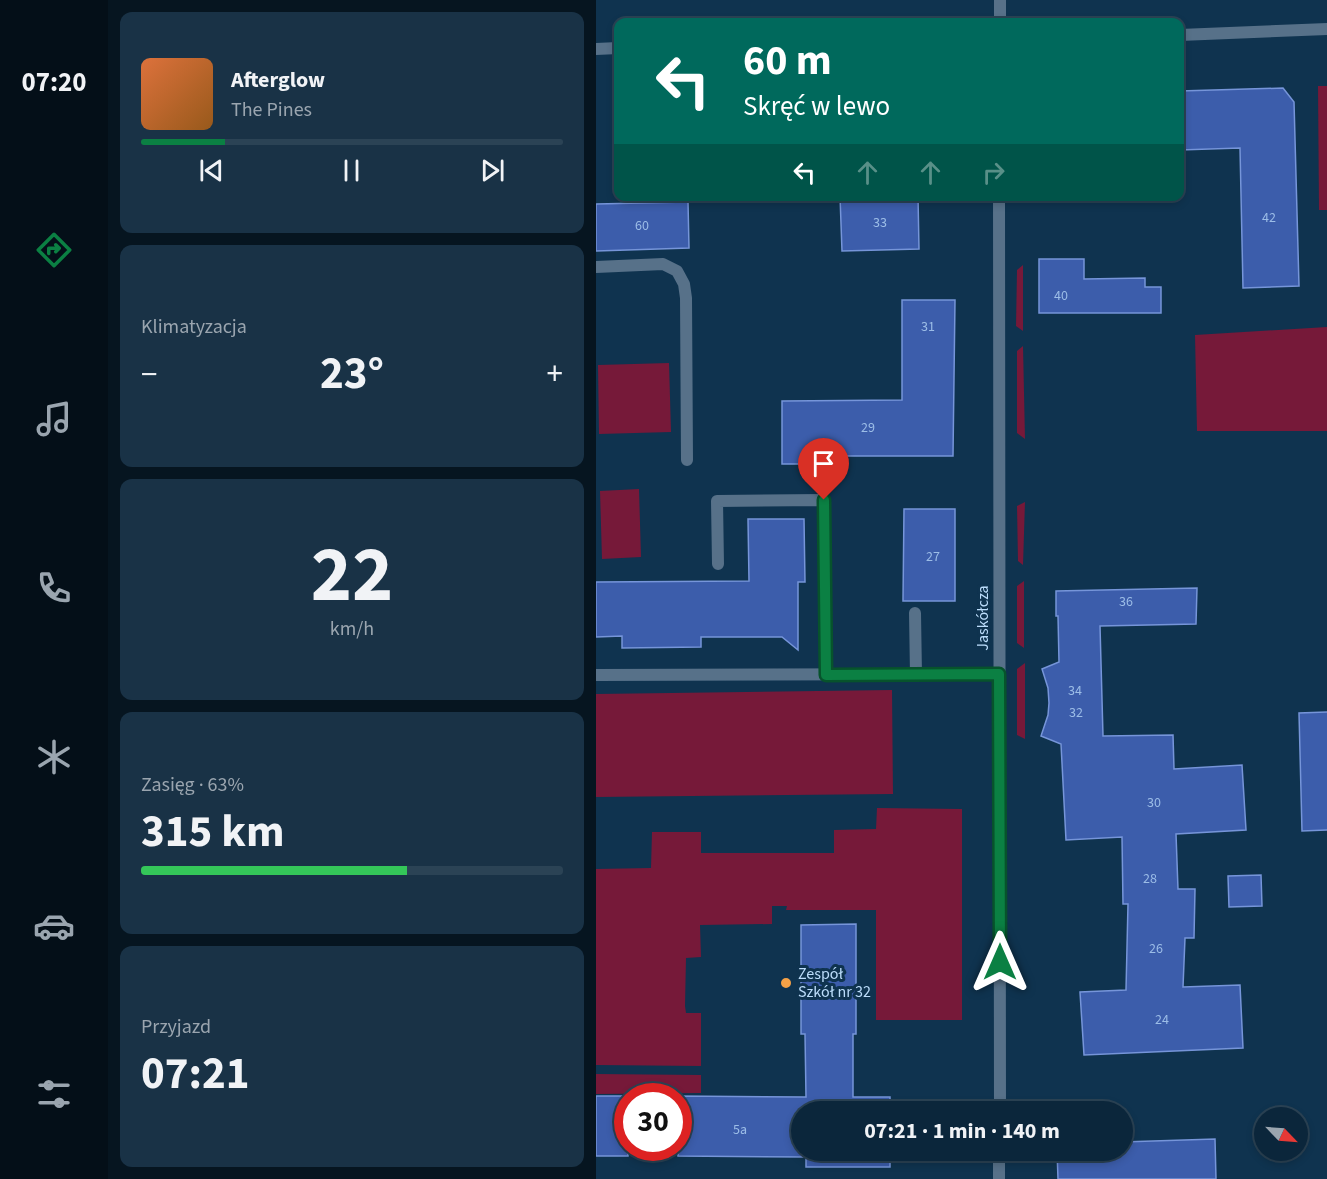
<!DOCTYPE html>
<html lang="pl">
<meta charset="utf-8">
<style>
body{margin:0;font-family:"Source Sans 3",sans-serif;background:#193246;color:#f1f3f6;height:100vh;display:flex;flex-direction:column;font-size:22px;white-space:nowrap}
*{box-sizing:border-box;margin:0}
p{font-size:20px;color:#9aa5af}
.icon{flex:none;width:33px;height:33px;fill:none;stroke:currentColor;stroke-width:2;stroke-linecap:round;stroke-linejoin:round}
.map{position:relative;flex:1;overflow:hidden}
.drawer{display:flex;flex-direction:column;gap:12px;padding:12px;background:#061520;width:488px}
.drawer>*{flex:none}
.banner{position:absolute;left:18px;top:18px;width:570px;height:183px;border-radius:12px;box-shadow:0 3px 9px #0003,0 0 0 2px #2b4355;background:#00695c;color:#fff;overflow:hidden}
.needle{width:39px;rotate:115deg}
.tools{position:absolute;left:658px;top:1107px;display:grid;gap:12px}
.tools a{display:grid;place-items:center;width:54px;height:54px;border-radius:50%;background:#0b263b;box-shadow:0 3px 9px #0003,0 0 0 2px #2b4355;font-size:30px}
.speed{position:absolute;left:18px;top:1083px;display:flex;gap:12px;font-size:30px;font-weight:700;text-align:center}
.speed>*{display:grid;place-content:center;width:78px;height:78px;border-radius:50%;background:#0b263b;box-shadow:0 3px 9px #0003,0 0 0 2px #2b4355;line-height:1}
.speed .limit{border:9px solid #d22;background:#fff;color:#111}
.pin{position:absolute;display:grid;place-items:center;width:51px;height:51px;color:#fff;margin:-62px -26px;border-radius:50% 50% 50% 0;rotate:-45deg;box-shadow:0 0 6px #0007}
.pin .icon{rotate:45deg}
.me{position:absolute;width:66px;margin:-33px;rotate:0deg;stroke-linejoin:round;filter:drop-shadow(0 0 4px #0008)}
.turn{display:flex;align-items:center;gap:21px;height:126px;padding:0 30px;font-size:27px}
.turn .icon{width:78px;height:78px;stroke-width:2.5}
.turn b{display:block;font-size:42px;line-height:51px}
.lanes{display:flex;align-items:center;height:57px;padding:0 30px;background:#0003;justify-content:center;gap:30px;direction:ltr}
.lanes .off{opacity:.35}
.big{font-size:45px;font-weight:700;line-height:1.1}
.drawer .widget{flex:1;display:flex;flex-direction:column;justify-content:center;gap:9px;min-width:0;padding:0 21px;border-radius:12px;background:#193246}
.drawer .dial{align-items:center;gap:0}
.dial b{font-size:78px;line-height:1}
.song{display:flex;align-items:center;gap:18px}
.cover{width:72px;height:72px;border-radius:9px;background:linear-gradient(135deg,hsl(20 70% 55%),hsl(30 70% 35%))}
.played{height:6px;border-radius:3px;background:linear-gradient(90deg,#0b8043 20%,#2b4355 20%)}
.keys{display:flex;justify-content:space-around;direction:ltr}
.heat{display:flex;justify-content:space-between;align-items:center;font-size:33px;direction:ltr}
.charge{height:9px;border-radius:4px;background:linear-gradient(90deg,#34c759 63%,#2b4355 0)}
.trip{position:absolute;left:195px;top:1101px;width:342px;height:60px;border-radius:30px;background:#0b263b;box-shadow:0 3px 9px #0003,0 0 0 2px #2b4355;font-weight:700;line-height:60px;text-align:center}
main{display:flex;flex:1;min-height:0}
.tabs{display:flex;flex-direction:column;width:108px;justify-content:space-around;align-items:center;background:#040f18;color:#9aa5af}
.tabs .icon{width:42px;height:42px}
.tabs .active{color:#0b8043}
.tabs b{font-size:27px;color:#f1f3f6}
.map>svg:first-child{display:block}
.green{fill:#761939}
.building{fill:#3c5dab;stroke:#7695d9;stroke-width:1.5}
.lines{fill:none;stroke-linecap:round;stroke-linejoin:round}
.minor{stroke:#577189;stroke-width:12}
.route-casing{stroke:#07532c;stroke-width:15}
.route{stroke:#0b8043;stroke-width:10}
.poi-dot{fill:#f6a247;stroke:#0f334f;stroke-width:2}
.labels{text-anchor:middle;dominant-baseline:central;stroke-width:6;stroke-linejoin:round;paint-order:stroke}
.number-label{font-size:14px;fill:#9cbde7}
.street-label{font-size:16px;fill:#bcddfb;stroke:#0f334f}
.poi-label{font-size:16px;fill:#bcddfb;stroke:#0f334f;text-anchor:start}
</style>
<main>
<nav class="tabs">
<b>07:20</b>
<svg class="icon active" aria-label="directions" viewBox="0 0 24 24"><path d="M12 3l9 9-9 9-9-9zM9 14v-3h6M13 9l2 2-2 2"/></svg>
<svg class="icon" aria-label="music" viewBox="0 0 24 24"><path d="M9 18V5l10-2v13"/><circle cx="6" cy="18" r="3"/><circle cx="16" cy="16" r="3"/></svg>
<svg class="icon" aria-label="phone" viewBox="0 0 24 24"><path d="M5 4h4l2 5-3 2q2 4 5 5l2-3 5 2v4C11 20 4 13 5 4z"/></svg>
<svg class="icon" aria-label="climate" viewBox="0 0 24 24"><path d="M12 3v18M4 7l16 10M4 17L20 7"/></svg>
<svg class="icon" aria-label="car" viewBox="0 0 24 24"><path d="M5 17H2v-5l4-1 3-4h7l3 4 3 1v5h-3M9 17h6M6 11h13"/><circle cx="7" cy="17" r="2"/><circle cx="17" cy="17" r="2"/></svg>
<svg class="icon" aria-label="filters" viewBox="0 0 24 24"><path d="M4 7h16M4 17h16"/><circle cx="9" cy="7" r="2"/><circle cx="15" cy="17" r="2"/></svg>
</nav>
<section class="drawer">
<div class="widget">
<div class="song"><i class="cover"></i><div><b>Afterglow</b><p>The Pines</p></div></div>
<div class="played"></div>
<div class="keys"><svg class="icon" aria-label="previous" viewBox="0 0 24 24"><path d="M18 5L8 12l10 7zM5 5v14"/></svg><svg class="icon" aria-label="pause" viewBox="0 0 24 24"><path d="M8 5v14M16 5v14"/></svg><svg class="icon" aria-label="next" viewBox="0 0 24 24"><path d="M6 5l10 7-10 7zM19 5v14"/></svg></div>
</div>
<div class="widget"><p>Klimatyzacja</p>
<div class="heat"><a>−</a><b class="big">23°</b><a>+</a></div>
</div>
<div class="widget dial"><b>22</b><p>km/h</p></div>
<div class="widget"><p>Zasięg · 63%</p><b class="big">315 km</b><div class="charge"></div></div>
<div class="widget"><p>Przyjazd</p><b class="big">07:21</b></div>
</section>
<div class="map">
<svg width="732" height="1179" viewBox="0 0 732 1179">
<rect width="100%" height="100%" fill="#0f334f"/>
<g class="green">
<path d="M 722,86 L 731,86 L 731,210 L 723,210 Z"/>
<path d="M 427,265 L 427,331 L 420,326 L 421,270 Z"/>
<path d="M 731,327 L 731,431 L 601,431 L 599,335 Z"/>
<path d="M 427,346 L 429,439 L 421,433 L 421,351 Z"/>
<path d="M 73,363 L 75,432 L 3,434 L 2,365 Z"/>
<path d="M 43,489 L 45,557 L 6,559 L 4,491 Z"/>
<path d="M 429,502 L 427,565 L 422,561 L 421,506 Z"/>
<path d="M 428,581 L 428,648 L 421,643 L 421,586 Z"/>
<path d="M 429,663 L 429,739 L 421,735 L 421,669 Z"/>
<path d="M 296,690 L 297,794 L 0,797 L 0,694 Z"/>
<path d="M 281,808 L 366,809 L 366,1020 L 280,1020 L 280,910 L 190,910 L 191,906 L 176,906 L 176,924 L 104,925 L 105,957 L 90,958 L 89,1006 L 90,1013 L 105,1013 L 105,1066 L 0,1065 L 0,869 L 55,868 L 56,832 L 105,832 L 105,853 L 238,853 L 238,830 L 280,829 Z"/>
<path d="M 0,1074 L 105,1075 L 105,1093 L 0,1094 Z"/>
</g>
<g class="building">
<path d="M 687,88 L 698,102 L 703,286 L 647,288 L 644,148 L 584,150 L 584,91 Z"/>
<path d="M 244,196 L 322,196 L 323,249 L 246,251 Z"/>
<path d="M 92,202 L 93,248 L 0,251 L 0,204 Z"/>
<path d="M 443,259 L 488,259 L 488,279 L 549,278 L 549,287 L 565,287 L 565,313 L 443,313 Z"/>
<path d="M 306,300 L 359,300 L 357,456 L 222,456 L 222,464 L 186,464 L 186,401 L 306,400 Z"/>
<path d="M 308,509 L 359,509 L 359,601 L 307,601 Z"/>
<path d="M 152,519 L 208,519 L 209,582 L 202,582 L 202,650 L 186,637 L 105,637 L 105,647 L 26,648 L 26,636 L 0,637 L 0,582 L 153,581 Z"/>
<path d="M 601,588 L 600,624 L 504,626 L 507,736 L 577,735 L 578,769 L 646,765 L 650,830 L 580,834 L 582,889 L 599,889 L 598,938 L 589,938 L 587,987 L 644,985 L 647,1048 L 488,1055 L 484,992 L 530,990 L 532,904 L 527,904 L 526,837 L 470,840 L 465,744 L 445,736 L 452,715 L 453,703 L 452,688 L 446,669 L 463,662 L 462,616 L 460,616 L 460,591 Z"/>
<path d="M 732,712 L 732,830 L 706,831 L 703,713 Z"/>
<path d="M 665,875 L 666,906 L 633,907 L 632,876 Z"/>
<path d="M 260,924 L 260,1034 L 257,1034 L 257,1097 L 294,1097 L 294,1112 L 206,1112 L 206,1150 L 294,1150 L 294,1167 L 210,1167 L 210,1157 L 82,1156 L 82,1096 L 210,1097 L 209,1034 L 205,1034 L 205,925 Z"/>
<rect x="0" y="1096" width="32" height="60"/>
<path d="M 619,1139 L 620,1179 L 462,1179 L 461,1150 L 526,1150 L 526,1142 Z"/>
</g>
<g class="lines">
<g class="minor">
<path d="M 404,22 L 404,0"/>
<path d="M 584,35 L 732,29"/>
<path d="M 0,49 L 22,48"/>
<path d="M 403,196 L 404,1112"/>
<path d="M 0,267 L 67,264 L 81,271 L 88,284 L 90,298 L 91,460"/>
<path d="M 122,564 L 121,501 L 228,500 L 230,675"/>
<path d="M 319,613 L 320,675"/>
<path d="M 0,675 L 403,674"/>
<path d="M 403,1179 L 403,1150"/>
</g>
</g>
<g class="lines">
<g class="route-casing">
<path id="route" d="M 228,500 L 230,675 L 403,674 L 404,962"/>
</g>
<use href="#route" class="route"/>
</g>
<circle class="poi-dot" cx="190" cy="983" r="6"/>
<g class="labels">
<g class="number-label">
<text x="673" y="218">42</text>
<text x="284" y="223">33</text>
<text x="46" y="226">60</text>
<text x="465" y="296">40</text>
<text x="332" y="327">31</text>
<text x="272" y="428">29</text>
<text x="337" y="557">27</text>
<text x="530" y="602">36</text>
<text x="479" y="691">34</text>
<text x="480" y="713">32</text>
<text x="558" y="803">30</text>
<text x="554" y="879">28</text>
<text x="560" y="949">26</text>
<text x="566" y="1020">24</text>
<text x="144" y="1130">5a</text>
</g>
<g class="street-label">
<text transform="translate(387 618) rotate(-90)">Jaskółcza</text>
</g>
<g class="poi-label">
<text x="202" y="974">Zespół<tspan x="202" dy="18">Szkół nr 32</tspan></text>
</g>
</g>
</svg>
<div class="tools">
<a><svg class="needle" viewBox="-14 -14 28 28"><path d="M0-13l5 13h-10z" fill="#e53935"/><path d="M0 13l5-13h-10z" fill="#9aa5af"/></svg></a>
</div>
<div class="speed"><div class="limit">30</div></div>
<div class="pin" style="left:228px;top:500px;background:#d93025"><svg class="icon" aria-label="arrive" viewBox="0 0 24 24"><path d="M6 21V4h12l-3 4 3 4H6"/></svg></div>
<svg class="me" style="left:404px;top:962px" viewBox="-20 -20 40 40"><path d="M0-17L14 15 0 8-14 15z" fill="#0b8043" stroke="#fff" stroke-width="4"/></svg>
<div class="trip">07:21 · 1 min · 140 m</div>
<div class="banner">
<div class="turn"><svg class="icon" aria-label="left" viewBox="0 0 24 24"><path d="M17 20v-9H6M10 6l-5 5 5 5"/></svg><div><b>60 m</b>Skręć w lewo</div></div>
<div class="lanes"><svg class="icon" aria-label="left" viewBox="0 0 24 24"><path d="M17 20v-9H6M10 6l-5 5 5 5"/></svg><svg class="icon off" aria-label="ahead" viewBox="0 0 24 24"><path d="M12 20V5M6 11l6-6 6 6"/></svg><svg class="icon off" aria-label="ahead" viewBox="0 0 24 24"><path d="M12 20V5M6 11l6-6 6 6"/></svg><svg class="icon off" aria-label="right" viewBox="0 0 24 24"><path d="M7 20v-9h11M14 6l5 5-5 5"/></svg></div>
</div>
</div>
</main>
